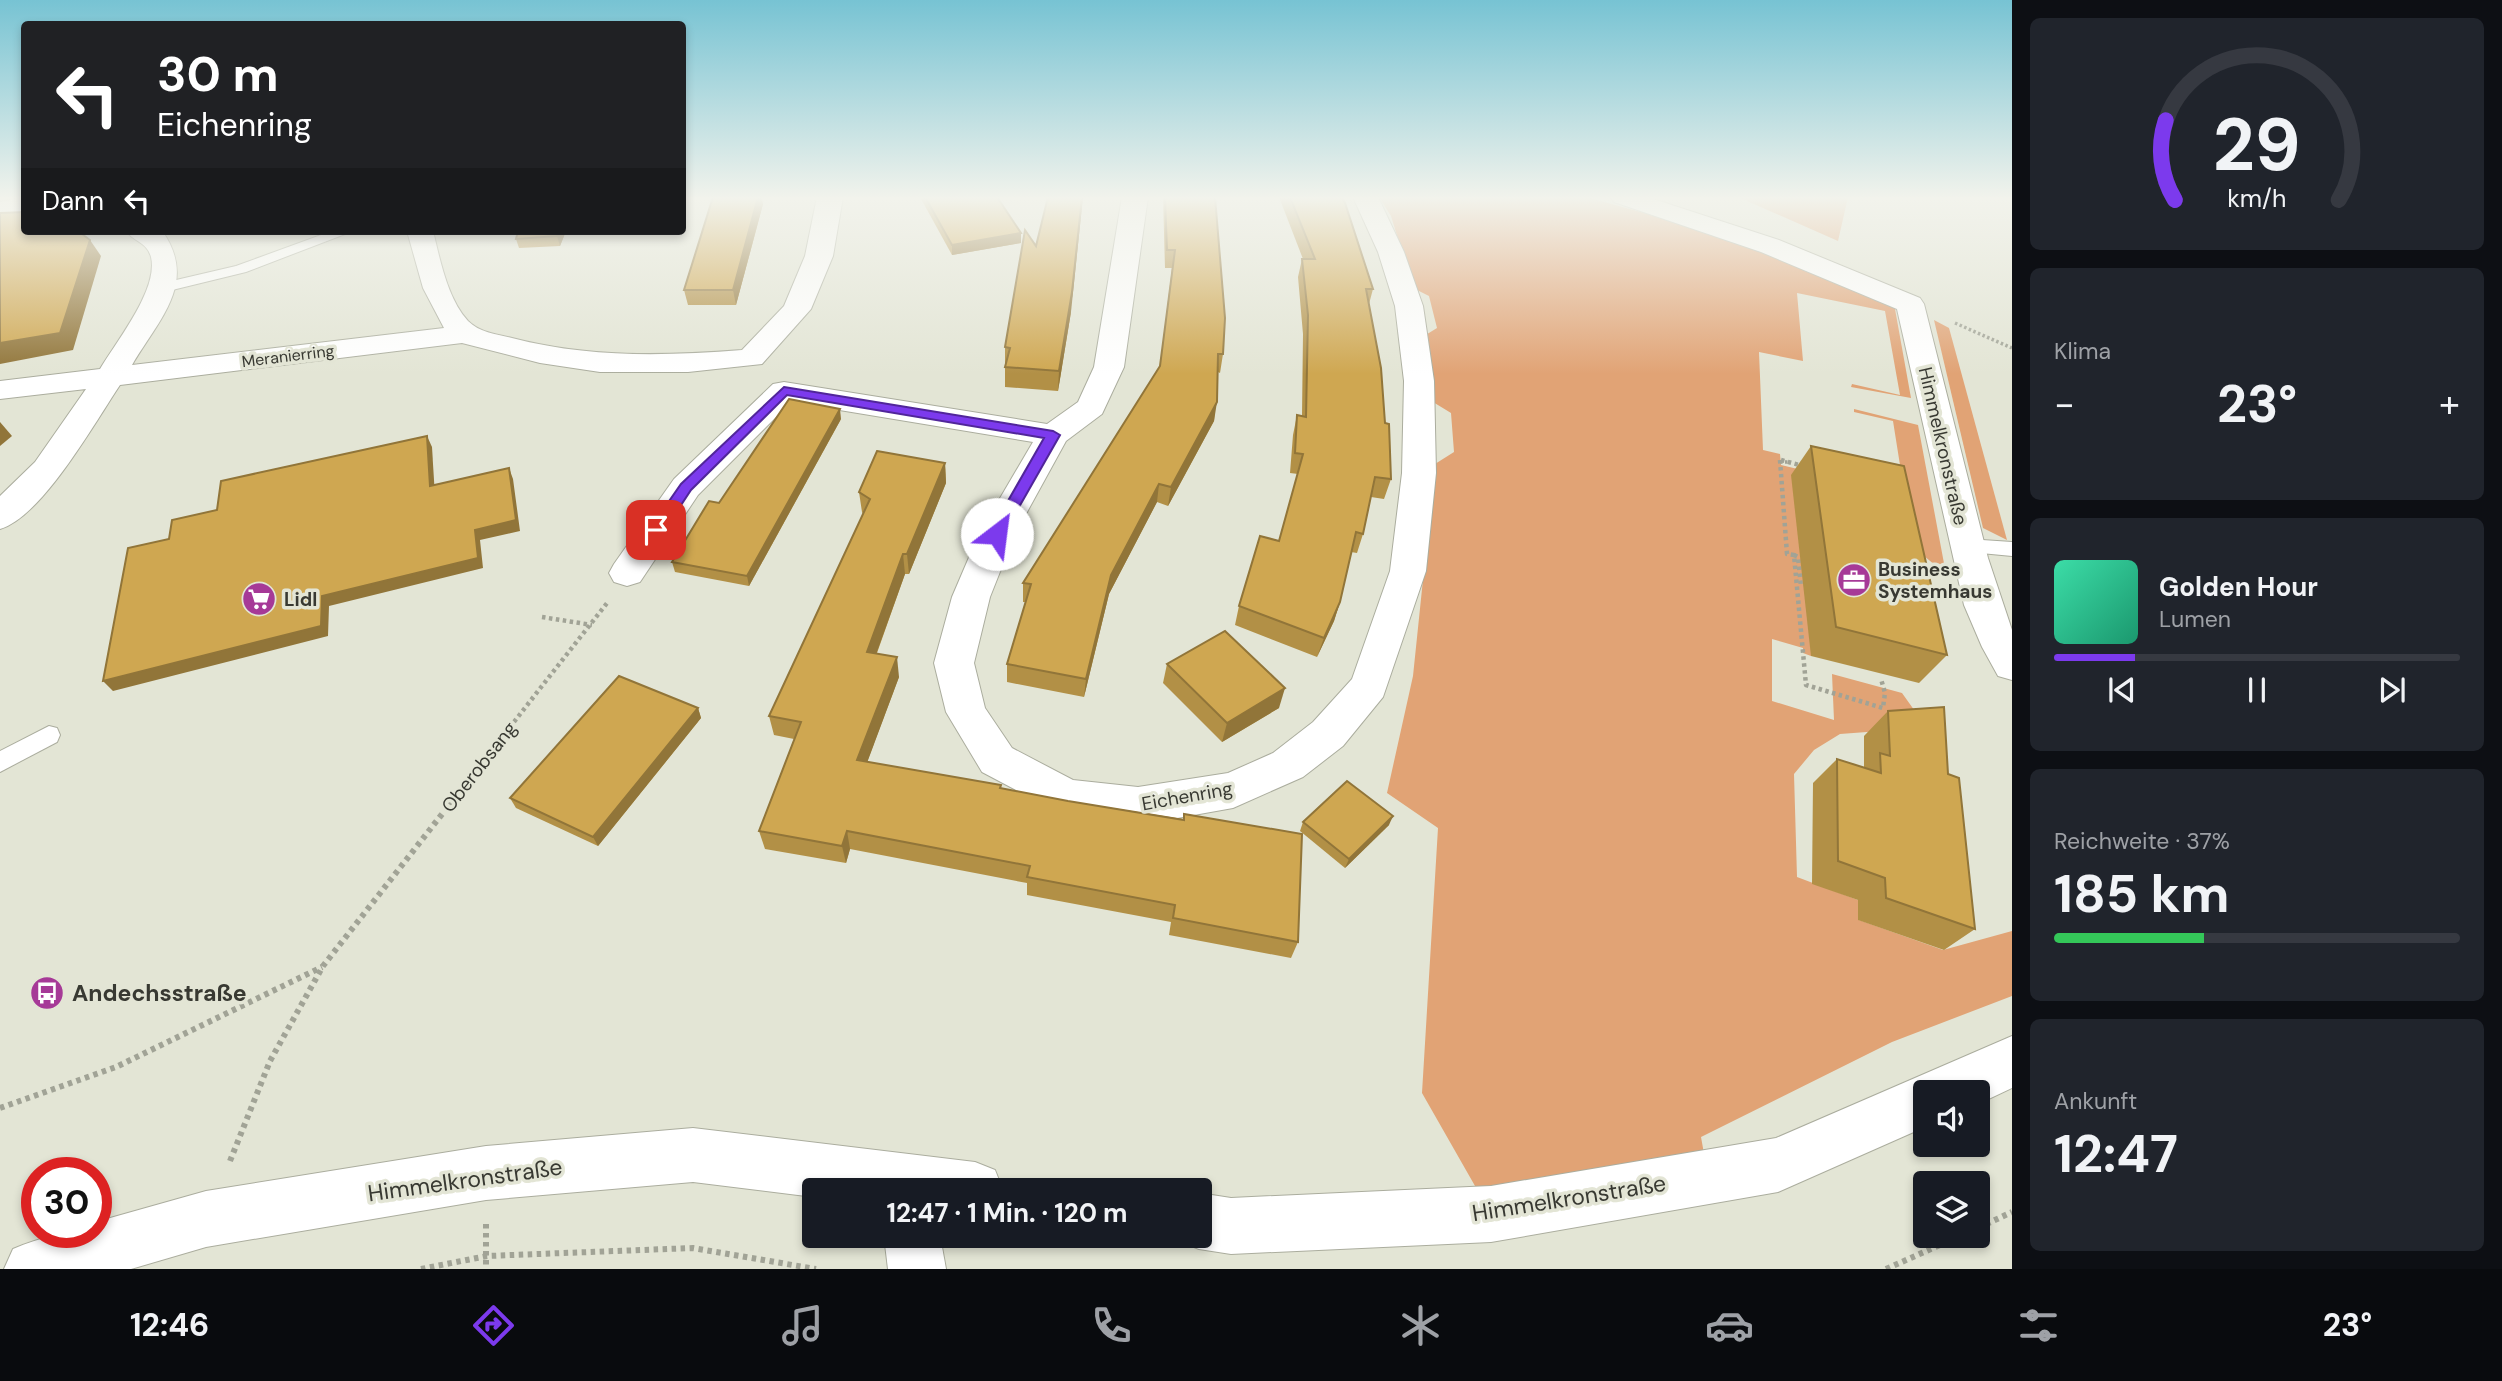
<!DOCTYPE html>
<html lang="de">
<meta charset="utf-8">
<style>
body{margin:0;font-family:"DM Sans",sans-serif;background:#20242c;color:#f1f3f6;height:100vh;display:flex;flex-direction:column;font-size:26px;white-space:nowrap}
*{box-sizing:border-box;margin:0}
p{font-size:23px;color:#9ea1a6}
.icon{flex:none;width:38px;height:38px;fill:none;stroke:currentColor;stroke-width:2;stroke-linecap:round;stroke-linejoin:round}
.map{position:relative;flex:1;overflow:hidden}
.panel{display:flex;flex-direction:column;gap:18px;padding:18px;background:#0d0f14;width:490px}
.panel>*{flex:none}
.hud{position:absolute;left:21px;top:21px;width:665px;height:214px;border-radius:7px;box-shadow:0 4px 10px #0003;background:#202124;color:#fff;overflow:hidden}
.fabs{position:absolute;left:1913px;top:1080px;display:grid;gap:14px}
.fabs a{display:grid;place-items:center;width:77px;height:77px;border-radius:7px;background:#171b24;box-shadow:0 4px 10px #0003;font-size:35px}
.speed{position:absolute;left:21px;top:1157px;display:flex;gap:14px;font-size:35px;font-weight:700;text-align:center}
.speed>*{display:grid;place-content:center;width:91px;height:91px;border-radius:50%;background:#171b24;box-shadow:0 4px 10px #0003;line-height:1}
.speed .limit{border:10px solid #d22;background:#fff;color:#111}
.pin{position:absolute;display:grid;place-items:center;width:60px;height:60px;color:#fff;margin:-30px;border-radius:14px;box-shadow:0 4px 10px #0006}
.me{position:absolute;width:77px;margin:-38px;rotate:30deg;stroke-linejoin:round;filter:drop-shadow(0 0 5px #0008)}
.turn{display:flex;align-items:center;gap:24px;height:147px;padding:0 21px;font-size:32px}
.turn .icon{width:91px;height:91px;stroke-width:2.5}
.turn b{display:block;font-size:49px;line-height:60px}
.then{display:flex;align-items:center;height:66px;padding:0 21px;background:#0003;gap:14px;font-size:26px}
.big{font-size:52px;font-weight:700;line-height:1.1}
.panel .card{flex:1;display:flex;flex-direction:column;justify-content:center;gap:10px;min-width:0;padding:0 24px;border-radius:10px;background:#20242c}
.panel .dial{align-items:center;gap:0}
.dial svg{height:182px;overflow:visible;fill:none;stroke:#363941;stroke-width:7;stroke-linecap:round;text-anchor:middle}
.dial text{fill:#f1f3f6;stroke:none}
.song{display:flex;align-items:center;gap:21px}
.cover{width:84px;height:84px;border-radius:10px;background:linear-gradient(135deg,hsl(160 70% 55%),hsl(160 70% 35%))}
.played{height:7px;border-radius:4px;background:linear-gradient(90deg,#7c3aed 20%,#363941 20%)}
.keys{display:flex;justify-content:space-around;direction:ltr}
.heat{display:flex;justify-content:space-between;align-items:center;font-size:38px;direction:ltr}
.charge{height:10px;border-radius:5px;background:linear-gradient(90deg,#34c759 37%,#363941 0)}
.trip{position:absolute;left:802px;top:1178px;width:410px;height:70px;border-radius:7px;background:#171b24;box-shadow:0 4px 10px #0003;font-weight:700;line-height:70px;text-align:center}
.tabs{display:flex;height:112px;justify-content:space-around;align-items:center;background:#090b0e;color:#9ea1a6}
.tabs .icon{width:49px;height:49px}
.tabs .active{color:#7c3aed}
.tabs b{font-size:32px;color:#f1f3f6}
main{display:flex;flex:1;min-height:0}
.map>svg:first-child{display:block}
.green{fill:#e1a375}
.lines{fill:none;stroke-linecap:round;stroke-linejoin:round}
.service-casing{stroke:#abad9e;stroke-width:2}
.minor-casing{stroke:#abad9e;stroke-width:2}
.tertiary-casing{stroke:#abad9e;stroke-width:2}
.path-far2{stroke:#a1a396;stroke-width:3.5;stroke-dasharray:2.5 2.5;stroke-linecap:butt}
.path-far1{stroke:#a1a396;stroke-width:4.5;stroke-dasharray:3.5 3.5;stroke-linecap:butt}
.path{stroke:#a1a396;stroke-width:6;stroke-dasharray:4.5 4.5;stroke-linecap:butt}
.service{fill:#fff;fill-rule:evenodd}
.minor{fill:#fff;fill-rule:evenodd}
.tertiary{fill:#fff;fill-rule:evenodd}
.wall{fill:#b29046}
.shaded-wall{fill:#917539}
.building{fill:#cfa751;stroke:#917539;stroke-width:2}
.route{fill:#7c3aed;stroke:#51269a;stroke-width:2}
.labels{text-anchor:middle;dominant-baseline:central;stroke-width:7;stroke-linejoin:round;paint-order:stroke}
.far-street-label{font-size:16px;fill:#383932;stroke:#e3e5d5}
.street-label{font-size:19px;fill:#383932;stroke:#e3e5d5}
.poi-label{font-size:19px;font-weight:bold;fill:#383932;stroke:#e3e5d5;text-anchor:start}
.near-poi-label{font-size:23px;font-weight:bold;fill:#383932;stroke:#e3e5d5;text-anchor:start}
.near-street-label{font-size:23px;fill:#383932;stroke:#e3e5d5}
</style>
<main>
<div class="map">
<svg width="2012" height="1269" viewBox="0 0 2012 1269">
<rect width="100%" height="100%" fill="#e3e5d5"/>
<g class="green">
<path d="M 1379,197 L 1586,197 L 1739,239 L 1890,304 L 1895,309 L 1911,398 L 1851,387 L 1852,384 L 1900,395 L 1885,311 L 1797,293 L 1803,361 L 1759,352 L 1763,450 L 1780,454 L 1781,465 L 1890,491 L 1811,656 L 1803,653 L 1803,648 L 1772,639 L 1772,701 L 1834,720 L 1832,674 L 1902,693 L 1922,721 L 1880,731 L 1840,734 L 1814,750 L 1794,774 L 1797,877 L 1858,900 L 1859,920 L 1943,950 L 2012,931 L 2012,996 L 1892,1042 L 1701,1137 L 1708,1176 L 1491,1214 L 1422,1093 L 1438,828 L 1387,793 L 1413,676 L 1435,464 L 1454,452 L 1451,413 L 1433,402 L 1424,336 L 1437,328 L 1429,296 L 1413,288 L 1391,216 Z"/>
<path d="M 1738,197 L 1848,197 L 1838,241 Z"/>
<path d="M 1934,320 L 1949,328 L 2007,540 L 1983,528 Z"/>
<path d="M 1854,409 L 1918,425 L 1946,574 L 1913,547 L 1893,421 L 1854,412 Z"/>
</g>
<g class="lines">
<g class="service-casing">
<g id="service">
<path d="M 332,231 L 353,231 L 246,272 L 164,292 L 156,287 L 159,284 L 236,266 Z"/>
<path d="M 1967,539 L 2012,542 L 2012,556 L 1960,551 L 1957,546 L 1960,541 Z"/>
<path d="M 49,726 L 57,728 L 60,735 L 57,742 L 0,772 L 0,751 Z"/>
</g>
</g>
<g class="minor-casing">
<g id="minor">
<path d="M 24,197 L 24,213 L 0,218 L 0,202 Z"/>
<path d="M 817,197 L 843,197 L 833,256 L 811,309 L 762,364 L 688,372 L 600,372 L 540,363 L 462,343 L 120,385 C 95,422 42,517 0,529 L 0,496 L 35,462 L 86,389 L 0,399 L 0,381 L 100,369 C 116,342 159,289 151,257 C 147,242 134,242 126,231 L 163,232 C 198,283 159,319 132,365 L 444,328 L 423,288 L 407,231 L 433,231 C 440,259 447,298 468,321 C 480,333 497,334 512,338 C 589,358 664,356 742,350 L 784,306 L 805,256 Z"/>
<path d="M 1122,197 L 1148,197 L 1124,367 L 1102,414 L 1066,441 L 1015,534 L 990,597 L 974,663 L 985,708 L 1012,748 L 1073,780 L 1138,787 L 1228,773 L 1273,753 L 1313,722 L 1352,679 L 1390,571 L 1402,473 L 1404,381 L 1395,306 L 1378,252 L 1353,197 L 1378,197 L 1404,252 L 1423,306 L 1434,381 L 1436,473 L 1426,571 L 1383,697 L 1343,746 L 1303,777 L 1233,808 L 1138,825 L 1067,817 L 982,772 L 946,712 L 934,663 L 952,597 L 979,534 L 1033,442 L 791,402 L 698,495 L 640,582 L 627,586 L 614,582 L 609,573 L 614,564 L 674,479 L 773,384 L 784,382 L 1047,424 L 1078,402 L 1094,367 Z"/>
<path d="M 1610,197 L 1647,197 L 1779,240 L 1920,298 L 1924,304 L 1988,558 L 2012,630 L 2012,680 L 1998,676 L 1982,647 L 1964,605 L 1897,309 L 1761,252 L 1614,202 Z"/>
<path d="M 884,1236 L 940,1236 L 946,1269 L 888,1269 Z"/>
</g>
</g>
<g class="tertiary-casing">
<g id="tertiary">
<path d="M 2012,1036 L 2012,1088 L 1978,1104 L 1978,1092 L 1925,1092 L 1925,1127 L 1778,1192 L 1491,1242 L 1231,1254 L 1199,1249 L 1179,1241 L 1177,1236 L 1199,1236 L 1199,1193 L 1231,1198 L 1491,1186 L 1776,1138 Z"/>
<path d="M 693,1128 L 975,1162 L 995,1170 L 1003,1190 L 814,1190 L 814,1197 L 693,1182 L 486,1200 L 206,1247 L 131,1269 L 4,1269 L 13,1249 C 41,1237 65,1232 96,1232 L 96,1222 L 206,1191 L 486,1146 Z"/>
</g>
</g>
<g class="path-far2">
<path d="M 1955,323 L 2012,348"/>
<path d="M 1780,462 L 1788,462"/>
</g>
<g class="path-far1">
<path d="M 1780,460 L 1787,554 L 1794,555 L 1806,685 L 1883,708 L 1885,693 L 1881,679"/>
<path d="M 1781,460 L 1803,466"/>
<path d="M 1794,555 L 1798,557 L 1801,587"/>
<path d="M 542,617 L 592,625"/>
<path d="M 445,810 L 607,603"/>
</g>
<g class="path">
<path d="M 0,1108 L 116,1067 L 322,967"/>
<path d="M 230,1161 L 270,1061 L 323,966 L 446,809"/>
<path d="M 486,1224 L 486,1269"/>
<path d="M 1978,1228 L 2012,1212"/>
<path d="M 421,1269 L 487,1256 L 693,1248 L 816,1269"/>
<path d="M 1886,1269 L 1960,1236"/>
</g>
<use href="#service" class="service"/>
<use href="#minor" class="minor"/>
<use href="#tertiary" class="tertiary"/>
</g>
<g class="wall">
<path d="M 713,197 L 761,197 L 763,204 L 736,305 L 688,305 L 684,290 Z"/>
<path d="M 920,197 L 997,197 L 1021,243 L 952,255 Z"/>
<path d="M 1163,197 L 1215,197 L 1223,354 L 1220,373 L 1218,372 L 1214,421 L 1168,506 L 1157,502 L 1109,594 L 1084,697 L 1007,682 L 1007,664 L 1026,602 L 1023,602 L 1023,583 L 1160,366 L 1172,268 L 1165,268 Z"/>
<path d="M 1279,197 L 1342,197 L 1373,289 L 1369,304 L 1385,423 L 1391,479 L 1384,499 L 1371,497 L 1363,534 L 1357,553 L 1351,552 L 1340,602 L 1334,621 L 1317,657 L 1235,625 L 1239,606 L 1279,541 L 1298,474 L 1290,473 L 1293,435 L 1297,415 L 1302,416 L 1303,334 L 1298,277 L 1302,259 L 1303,259 Z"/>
<path d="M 566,231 L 560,246 L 519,248 L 516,239 Z"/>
<path d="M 1071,312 L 1058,391 L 1005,387 L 1005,347 Z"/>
<path d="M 841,419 L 749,586 L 675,572 L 672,562 L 719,503 Z"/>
<path d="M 1811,446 L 1947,655 L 1919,683 L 1811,656 L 1791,475 Z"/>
<path d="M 945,463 L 946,483 L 909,574 L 905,574 L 877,653 L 899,677 L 867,762 L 1068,801 L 1183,819 L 1184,814 L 1298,942 L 1291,958 L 1169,935 L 1171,922 L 1027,895 L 1027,883 L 850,849 L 846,863 L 765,849 L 759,831 L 794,739 L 774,735 L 769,716 L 863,514 L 862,512 L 859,492 Z"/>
<path d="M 1167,664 L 1279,708 L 1222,742 L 1163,683 Z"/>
<path d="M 698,708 L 701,718 L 598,846 L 516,808 L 510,798 Z"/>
<path d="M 1888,711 L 1948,774 L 1975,929 L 1944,950 L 1858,920 L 1858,900 L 1812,884 L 1813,783 L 1837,759 L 1864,768 L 1864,736 Z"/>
<path d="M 1303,822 L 1389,825 L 1345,868 L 1300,831 Z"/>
</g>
<g class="shaded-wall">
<path d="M 758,197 L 761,197 L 763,204 L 736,305 L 733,290 Z"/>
<path d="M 1082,197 L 1083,197 L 1071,312 L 1058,391 L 1059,371 Z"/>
<path d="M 559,231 L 566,231 L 560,246 L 557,236 Z"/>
<path d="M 1021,233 L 1021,243 L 952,255 L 952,245 Z"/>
<path d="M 90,240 L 101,256 L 73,350 L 0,364 L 0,343 Z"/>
<path d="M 1217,402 L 1214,421 L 1168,506 L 1171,487 Z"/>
<path d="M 840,409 L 841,419 L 749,586 L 747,576 Z"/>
<path d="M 0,422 L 12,436 L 0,446 Z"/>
<path d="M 427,436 L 432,447 L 435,497 L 430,486 Z"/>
<path d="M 945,463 L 946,483 L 909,574 L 907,554 Z"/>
<path d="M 509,468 L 513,479 L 520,531 L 480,540 L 483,568 L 329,606 L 328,636 L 113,691 L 103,681 L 322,596 L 475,530 Z"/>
<path d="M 1159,484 L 1157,502 L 1109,594 L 1084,697 L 1086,679 L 1111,575 Z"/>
<path d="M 903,554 L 905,574 L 870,671 L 867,652 Z"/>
<path d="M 1340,602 L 1334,621 L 1317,657 L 1324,638 Z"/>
<path d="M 897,657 L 899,677 L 861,779 L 857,760 Z"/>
<path d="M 1285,688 L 1279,708 L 1222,742 L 1227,723 Z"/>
<path d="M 698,708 L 701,718 L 598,846 L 593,837 Z"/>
<path d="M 1393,816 L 1389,825 L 1345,868 L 1349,859 Z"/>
<path d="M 847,831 L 850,849 L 846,863 L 842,846 Z"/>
</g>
<g class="building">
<path d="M 713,197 L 758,197 L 733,290 L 684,290 Z"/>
<path d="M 925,197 L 997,197 L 1021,233 L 952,245 Z"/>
<path d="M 1048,197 L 1082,197 L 1072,292 L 1059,371 L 1005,367 L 1010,348 L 1005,347 L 1025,230 L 1036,246 Z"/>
<path d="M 1165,197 L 1215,197 L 1225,318 L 1223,354 L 1218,354 L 1217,402 L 1171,487 L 1159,484 L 1111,575 L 1086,679 L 1007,664 L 1031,584 L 1023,583 L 1160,366 L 1175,250 L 1167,250 Z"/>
<path d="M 1290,197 L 1342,197 L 1345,203 L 1373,289 L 1366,289 L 1381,368 L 1385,423 L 1389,424 L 1391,479 L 1375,477 L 1363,534 L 1356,532 L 1340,602 L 1324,638 L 1239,606 L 1260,536 L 1279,541 L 1303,454 L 1295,453 L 1297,415 L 1306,417 L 1308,315 L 1302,259 L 1315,259 Z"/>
<path d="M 24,212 L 24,231 L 78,231 L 90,240 L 60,333 L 0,343 L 0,213 Z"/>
<path d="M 518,231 L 559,231 L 557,236 L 516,239 Z"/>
<path d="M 789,399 L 840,409 L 747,576 L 672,562 L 709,501 L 719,503 Z"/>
<path d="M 427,436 L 430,486 L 509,468 L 516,520 L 475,530 L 478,558 L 322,596 L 321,626 L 103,681 L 128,548 L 169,539 L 172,520 L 217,510 L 221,481 Z"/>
<path d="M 1811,446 L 1904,466 L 1947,655 L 1836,627 Z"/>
<path d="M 877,451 L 945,463 L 907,554 L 903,554 L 867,652 L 897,657 L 857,760 L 1001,785 L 1000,788 L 1068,801 L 1184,820 L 1184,814 L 1302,834 L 1298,942 L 1173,918 L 1175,905 L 1027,877 L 1030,866 L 847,831 L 842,846 L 759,831 L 801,722 L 769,716 L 870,499 L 859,492 Z"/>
<path d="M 1225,631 L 1285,688 L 1227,723 L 1167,664 Z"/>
<path d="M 619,676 L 698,708 L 593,837 L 510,798 Z"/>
<path d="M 1944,707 L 1948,774 L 1959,778 L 1975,929 L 1886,898 L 1885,878 L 1838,861 L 1837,759 L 1881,773 L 1880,753 L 1890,756 L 1888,711 Z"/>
<path d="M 1347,781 L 1393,816 L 1349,859 L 1303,822 Z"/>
</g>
<linearGradient id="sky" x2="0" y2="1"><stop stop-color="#77c3d3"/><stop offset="0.53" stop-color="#f2f3ec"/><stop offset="1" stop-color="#f2f3ec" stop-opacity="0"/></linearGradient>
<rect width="2012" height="374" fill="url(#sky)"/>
<path class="route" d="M 784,387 L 1053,431 L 1060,435 L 1002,537 L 997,539 L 989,534 L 1044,438 L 787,395 L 691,490 L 662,534 L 651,534 L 649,530 L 681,484 Z"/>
<defs>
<g id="office-disc" transform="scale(1.75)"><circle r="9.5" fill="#a63997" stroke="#e3e5d5"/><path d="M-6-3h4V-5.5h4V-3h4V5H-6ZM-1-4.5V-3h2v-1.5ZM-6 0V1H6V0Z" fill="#fff"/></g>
<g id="supermarket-disc" transform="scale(1.75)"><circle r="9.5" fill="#a63997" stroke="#e3e5d5"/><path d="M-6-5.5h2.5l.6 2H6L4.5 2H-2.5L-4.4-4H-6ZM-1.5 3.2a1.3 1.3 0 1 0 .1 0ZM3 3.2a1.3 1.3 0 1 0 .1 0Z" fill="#fff"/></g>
<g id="bus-disc" transform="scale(1.75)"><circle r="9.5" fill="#a63997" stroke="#e3e5d5"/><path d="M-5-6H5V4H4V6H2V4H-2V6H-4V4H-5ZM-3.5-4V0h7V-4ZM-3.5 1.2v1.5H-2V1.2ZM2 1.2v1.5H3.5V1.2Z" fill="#fff"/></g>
</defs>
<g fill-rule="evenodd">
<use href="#office-disc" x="1854" y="580"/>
<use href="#supermarket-disc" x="259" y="599"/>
<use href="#bus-disc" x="47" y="993"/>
</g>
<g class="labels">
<g class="far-street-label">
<text transform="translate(288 356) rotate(-7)">Meranierring</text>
</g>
<g class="street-label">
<text transform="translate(1943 446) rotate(77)">Himmelkronstraße</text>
<text transform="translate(479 767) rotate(-52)">Oberobsang</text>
<text transform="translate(1187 796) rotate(-10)">Eichenring</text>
</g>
<g class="poi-label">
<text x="1878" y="569">Business<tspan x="1878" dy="22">Systemhaus</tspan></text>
<text x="284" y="599">Lidl</text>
</g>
<g class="near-poi-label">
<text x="72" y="993">Andechsstraße</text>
</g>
<g class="near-street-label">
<text transform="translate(465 1180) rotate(-8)">Himmelkronstraße</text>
<text transform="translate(1569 1198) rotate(-9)">Himmelkronstraße</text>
</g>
</g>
</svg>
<div class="fabs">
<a><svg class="icon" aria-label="sound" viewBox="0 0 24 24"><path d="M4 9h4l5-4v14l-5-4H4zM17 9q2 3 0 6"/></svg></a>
<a><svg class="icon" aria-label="layers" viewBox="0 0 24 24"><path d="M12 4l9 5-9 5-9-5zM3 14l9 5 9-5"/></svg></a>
</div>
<div class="speed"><div class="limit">30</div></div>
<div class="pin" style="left:656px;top:530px;background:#d93025"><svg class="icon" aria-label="arrive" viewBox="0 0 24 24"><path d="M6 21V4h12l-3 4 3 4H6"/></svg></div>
<svg class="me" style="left:997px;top:534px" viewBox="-20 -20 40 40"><circle r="19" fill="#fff"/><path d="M0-13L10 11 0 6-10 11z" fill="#7c3aed"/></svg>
<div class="trip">12:47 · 1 Min. · 120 m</div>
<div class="hud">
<div class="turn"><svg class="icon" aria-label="left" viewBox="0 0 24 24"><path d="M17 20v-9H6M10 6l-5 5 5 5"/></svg><div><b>30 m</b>Eichenring</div></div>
<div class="then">Dann<svg class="icon" aria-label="left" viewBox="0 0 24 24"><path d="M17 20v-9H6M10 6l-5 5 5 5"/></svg></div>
</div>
</div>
<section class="panel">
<div class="card dial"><svg viewBox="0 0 100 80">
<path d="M14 69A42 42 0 1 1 86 69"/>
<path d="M14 69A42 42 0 0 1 10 34" stroke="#7c3aed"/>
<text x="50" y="56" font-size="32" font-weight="700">29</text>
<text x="50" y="72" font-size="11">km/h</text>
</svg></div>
<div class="card"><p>Klima</p>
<div class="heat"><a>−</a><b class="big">23°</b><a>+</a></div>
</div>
<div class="card">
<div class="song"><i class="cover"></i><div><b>Golden Hour</b><p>Lumen</p></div></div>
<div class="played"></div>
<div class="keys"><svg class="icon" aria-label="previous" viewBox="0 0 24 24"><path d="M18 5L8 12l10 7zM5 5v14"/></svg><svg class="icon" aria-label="pause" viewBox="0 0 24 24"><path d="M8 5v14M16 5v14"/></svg><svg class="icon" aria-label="next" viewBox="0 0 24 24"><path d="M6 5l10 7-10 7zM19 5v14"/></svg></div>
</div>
<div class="card"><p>Reichweite · 37%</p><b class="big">185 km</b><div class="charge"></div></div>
<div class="card"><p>Ankunft</p><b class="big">12:47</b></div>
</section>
</main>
<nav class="tabs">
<b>12:46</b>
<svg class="icon active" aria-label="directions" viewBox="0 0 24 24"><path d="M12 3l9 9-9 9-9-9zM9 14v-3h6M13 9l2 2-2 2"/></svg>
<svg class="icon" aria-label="music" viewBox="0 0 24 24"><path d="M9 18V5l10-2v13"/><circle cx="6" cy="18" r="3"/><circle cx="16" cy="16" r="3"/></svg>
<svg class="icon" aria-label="phone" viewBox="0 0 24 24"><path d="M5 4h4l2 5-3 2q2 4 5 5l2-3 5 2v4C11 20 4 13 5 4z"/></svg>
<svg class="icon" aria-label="climate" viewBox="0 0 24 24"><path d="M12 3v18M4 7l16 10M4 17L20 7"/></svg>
<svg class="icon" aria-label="car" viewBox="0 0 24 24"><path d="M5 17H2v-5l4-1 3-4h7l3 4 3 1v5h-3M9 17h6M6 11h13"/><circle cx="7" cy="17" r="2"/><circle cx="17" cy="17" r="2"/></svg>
<svg class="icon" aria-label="filters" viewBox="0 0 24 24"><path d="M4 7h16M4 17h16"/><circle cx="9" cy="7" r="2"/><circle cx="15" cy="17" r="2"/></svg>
<b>23°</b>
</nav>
